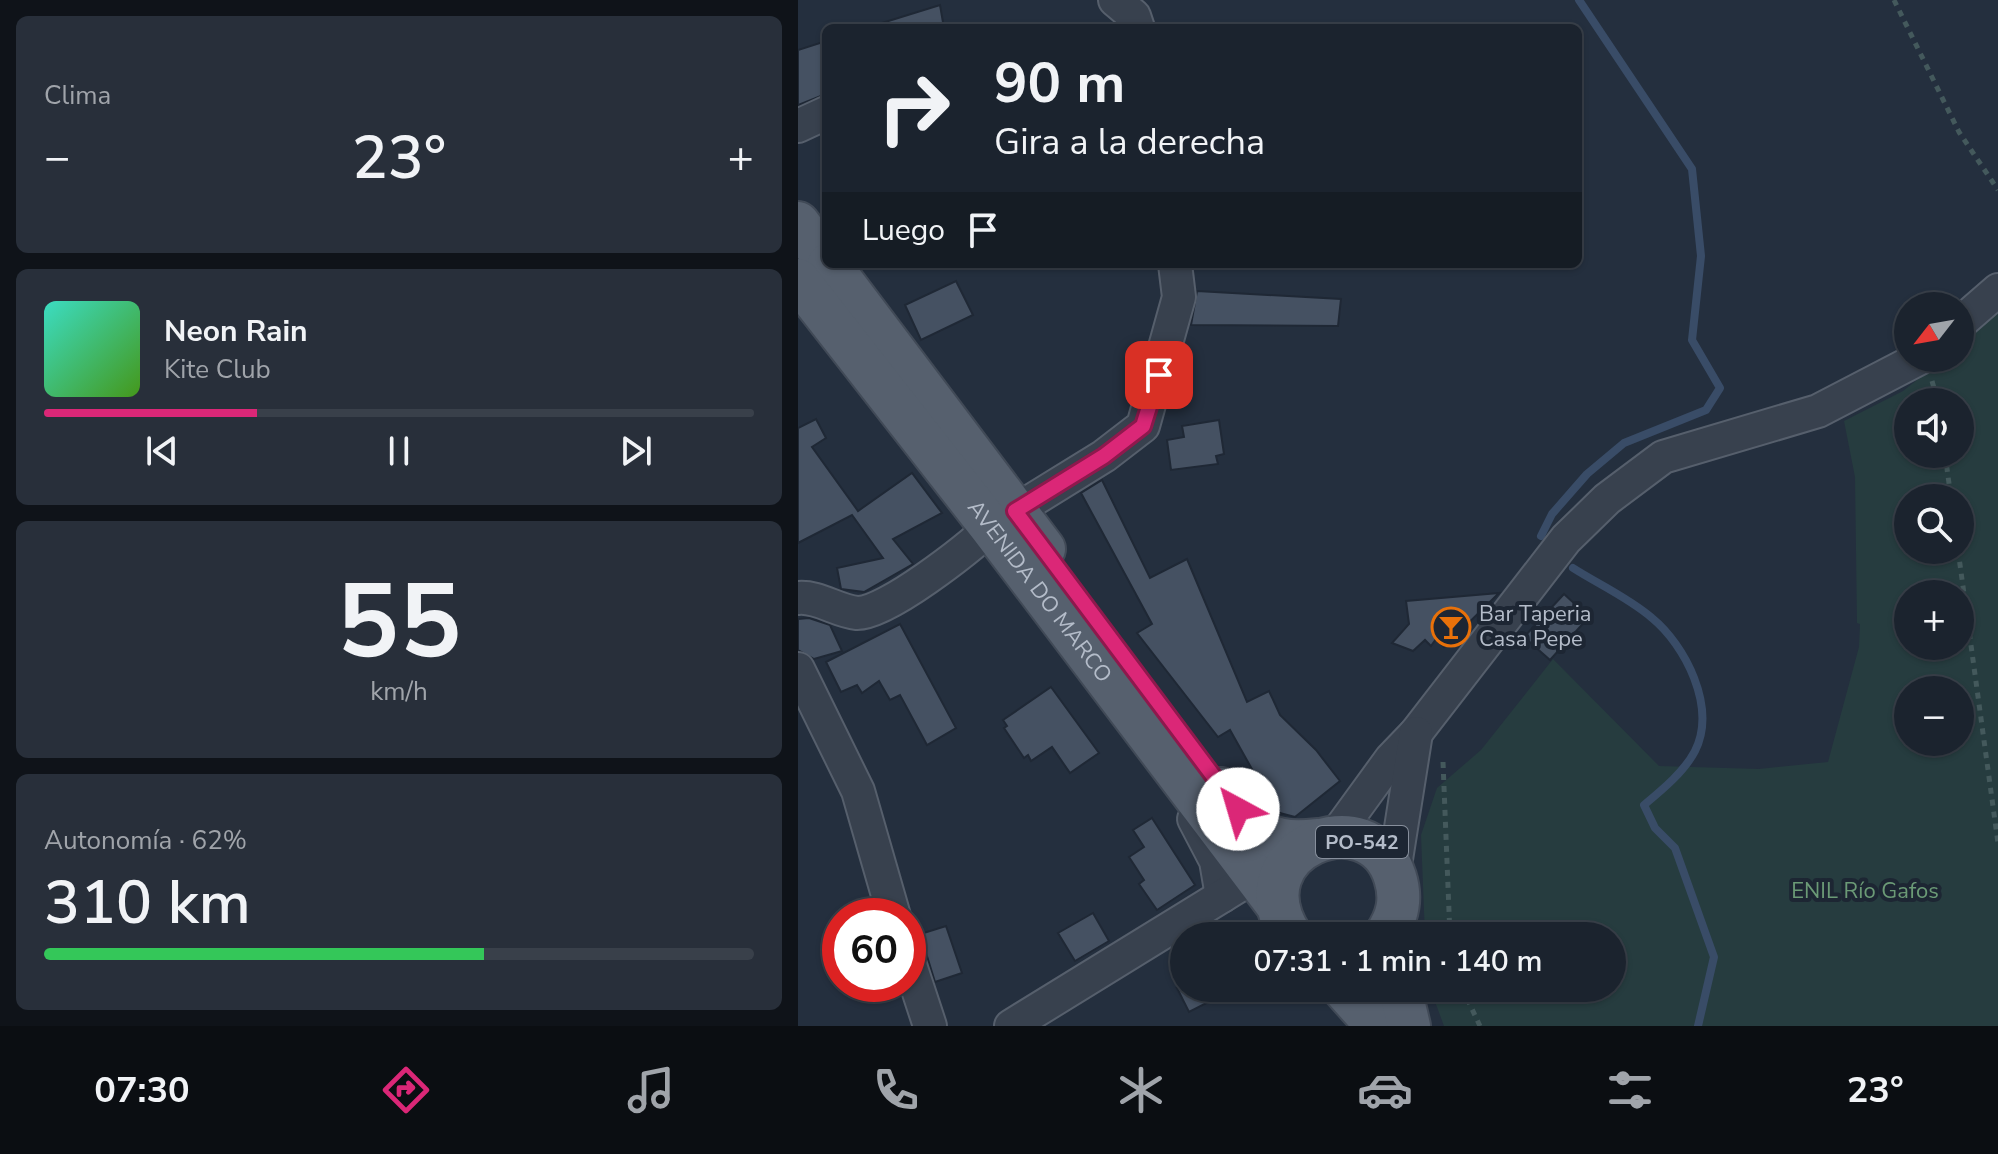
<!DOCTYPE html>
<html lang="es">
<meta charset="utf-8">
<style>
body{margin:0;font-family:"Nunito Sans",sans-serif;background:#282f3a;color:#f1f3f6;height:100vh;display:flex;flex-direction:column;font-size:30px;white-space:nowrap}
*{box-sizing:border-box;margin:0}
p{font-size:26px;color:#a0a4aa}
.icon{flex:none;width:44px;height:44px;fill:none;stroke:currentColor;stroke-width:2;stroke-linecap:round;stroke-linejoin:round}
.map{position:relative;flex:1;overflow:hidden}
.sheet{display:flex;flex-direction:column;gap:16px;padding:16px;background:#0f1319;width:798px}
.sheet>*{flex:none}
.top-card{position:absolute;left:24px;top:24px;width:760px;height:244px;border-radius:12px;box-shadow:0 2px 6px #0004,0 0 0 2px #39404a;background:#1b232e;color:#f1f3f6;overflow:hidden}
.needle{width:52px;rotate:239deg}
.tools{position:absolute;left:1096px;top:292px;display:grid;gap:16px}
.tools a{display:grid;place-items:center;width:80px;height:80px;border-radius:50%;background:#1b232e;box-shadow:0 2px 6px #0004,0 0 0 2px #39404a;font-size:40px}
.speed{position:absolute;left:24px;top:898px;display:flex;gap:16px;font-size:40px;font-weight:700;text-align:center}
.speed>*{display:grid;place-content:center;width:104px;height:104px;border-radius:50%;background:#1b232e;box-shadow:0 2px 6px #0004,0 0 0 2px #39404a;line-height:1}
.speed .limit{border:12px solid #d22;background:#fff;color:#111}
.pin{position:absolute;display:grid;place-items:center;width:68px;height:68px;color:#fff;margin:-34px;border-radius:16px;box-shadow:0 4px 12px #0006}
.me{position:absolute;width:88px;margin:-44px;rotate:321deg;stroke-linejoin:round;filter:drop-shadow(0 0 6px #0008)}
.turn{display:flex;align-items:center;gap:28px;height:168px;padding:0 40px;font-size:36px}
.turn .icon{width:104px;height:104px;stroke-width:2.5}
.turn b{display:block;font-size:56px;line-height:68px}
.then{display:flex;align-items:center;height:76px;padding:0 40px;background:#0003;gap:16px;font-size:30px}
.big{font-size:60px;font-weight:600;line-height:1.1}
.sheet .tile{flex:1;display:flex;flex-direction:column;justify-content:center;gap:12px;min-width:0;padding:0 28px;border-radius:12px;background:#282f3a}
.sheet .dial{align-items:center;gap:0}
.dial b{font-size:104px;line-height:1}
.song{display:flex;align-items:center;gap:24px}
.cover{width:96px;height:96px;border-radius:12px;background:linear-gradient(135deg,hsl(170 70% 55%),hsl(100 70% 35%))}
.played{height:8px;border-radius:4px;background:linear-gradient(90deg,#db2777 30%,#39404a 30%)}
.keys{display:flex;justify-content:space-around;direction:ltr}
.heat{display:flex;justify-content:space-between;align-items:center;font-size:44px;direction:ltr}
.charge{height:12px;border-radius:6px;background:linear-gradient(90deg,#34c759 62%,#39404a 0)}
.trip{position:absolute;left:372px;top:922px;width:456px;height:80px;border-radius:40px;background:#1b232e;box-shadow:0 2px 6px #0004,0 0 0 2px #39404a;font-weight:600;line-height:80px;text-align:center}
.dock{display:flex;height:128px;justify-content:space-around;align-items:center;background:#0b0e12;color:#a0a4aa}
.dock .icon{width:56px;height:56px}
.dock .active{color:#db2777}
.dock b{font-size:36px;color:#f1f3f6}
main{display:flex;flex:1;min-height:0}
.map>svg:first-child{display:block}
.green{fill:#263c3f;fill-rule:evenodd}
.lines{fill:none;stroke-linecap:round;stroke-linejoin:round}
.stream{stroke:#394c67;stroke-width:8}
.building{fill:#455162;stroke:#1f2835;stroke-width:2}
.minor-casing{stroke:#565f6c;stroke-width:36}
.major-casing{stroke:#414a57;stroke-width:46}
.path{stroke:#44595c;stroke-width:5;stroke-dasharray:6 6;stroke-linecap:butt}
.minor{stroke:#38414e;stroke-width:32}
.major{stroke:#56606e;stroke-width:42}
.route-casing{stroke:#8e194d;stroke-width:20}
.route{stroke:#db2777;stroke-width:14}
.labels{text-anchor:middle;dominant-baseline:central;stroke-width:8;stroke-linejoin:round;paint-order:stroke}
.shield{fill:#1d2633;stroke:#878f9c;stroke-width:2}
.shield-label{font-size:20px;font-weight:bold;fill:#b4bcc9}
.street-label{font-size:22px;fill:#b4bcc9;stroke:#1d2633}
.poi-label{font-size:22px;fill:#b4bcc9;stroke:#1d2633;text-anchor:start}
.park-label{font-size:22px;fill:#6b9a76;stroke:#1d2633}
</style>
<main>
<section class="sheet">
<div class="tile"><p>Clima</p>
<div class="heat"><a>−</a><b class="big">23°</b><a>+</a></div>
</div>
<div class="tile">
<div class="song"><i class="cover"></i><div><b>Neon Rain</b><p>Kite Club</p></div></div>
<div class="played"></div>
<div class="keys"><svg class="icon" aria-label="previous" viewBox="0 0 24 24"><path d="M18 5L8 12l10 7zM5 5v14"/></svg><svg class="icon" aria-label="pause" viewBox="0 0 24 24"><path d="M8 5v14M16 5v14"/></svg><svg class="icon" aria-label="next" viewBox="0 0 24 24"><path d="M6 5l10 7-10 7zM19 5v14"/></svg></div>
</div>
<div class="tile dial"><b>55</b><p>km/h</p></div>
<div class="tile"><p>Autonomía · 62%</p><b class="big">310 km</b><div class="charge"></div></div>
</section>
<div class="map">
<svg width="1200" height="1026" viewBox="0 0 1200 1026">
<rect width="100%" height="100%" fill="#242f3e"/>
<path class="green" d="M 1200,311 L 1200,1026 L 646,1026 L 632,988 L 814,988 L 814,936 L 627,936 L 623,835 L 639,788 L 683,750 L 755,659 L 861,766 L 961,769 L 1030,762 L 1061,647 L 1062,624 L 1059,623 L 1057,477 L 1046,421 L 1105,391 L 1147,358 L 1162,358 L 1162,345 ZM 1110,402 L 1162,402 L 1162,454 L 1110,454 ZM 1110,498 L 1162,498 L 1162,550 L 1110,550 ZM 1110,594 L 1162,594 L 1162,646 L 1110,646 ZM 1110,690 L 1162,690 L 1162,742 L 1110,742 Z"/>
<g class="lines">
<g class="stream">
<path d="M 743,536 L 754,514 L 789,474 L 826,443 L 908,410 L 922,388 L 894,340 L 903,256 L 894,169 L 781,0"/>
<path d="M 775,568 C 800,584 831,598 854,618 C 887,645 919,707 897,751 C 886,772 864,790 846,805 L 857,828 L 877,848 L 916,957 L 900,1026"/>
</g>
</g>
<g class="building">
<path d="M 142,5 L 146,28 L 85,28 L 84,23 Z"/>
<path d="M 28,41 L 28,94 L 0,105 L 0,50 Z"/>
<path d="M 158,281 L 175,315 L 123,340 L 107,305 Z"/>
<path d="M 399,291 L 543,299 L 540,326 L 393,325 Z"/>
<path d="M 18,419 L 28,438 L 14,447 L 60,511 L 114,473 L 144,513 L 95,539 L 115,564 L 66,592 L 43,589 L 39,568 L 85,558 L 54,515 L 0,543 L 0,428 Z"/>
<path d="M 421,420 L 426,454 L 418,456 L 420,464 L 373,470 L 369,440 L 386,437 L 384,426 Z"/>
<path d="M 304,480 L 352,578 L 389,559 L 449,702 L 471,691 L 482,715 L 518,750 L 542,781 L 497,817 L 478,812 L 432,730 L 420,737 L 339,633 L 354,624 L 283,493 Z"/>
<path d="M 701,593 L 646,647 L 638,639 L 633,646 L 627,640 L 615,651 L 594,643 L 611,624 L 608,601 Z"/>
<path d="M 766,594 L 791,617 L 752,660 L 726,637 Z"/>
<path d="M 11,618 L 32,625 L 44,651 L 16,659 L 0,650 L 0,619 Z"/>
<path d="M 102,624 L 158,728 L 129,745 L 102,695 L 92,700 L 81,681 L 64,693 L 59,685 L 43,692 L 28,662 Z"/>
<path d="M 253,687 L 301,753 L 272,773 L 254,747 L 233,761 L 230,755 L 226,758 L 206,728 L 209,726 L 205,720 Z"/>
<path d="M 354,818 L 397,885 L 359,910 L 341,884 L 346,880 L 331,857 L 346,847 L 335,830 Z"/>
<path d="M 295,913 L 311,941 L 277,961 L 260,933 Z"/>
<path d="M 148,926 L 164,973 L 137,982 L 128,953 L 116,936 Z"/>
<path d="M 379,988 L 438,988 L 391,1012 Z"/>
</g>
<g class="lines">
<g class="minor-casing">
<g id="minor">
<path d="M 317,0 L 336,16 L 340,28"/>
<path d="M 0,126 L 28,113"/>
<path d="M 1162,323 L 1200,290"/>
<path d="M 217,511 L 306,456 L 345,426 L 381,297 L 377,264"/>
<path d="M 0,598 C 20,596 39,611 59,613 C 88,614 171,548 193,527"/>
<path d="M 0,669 L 60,791 L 96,916"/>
<path d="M 396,819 L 418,861 L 424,896"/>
<path d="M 537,836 L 593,759 L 618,733 L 768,539 L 809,499 L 865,457 L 1020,411 L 1122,358"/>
<path d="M 596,872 L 618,733"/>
<path d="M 110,959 L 132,1026"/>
<path d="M 213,1026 L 442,885"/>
</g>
</g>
<g class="major-casing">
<g id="major">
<path d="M 0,223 L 28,260"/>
<path d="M 31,264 L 246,549"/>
<path id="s1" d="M 0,280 L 193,527 L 480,906"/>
<path d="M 423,789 C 455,828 466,847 519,840"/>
<path d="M 493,936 C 437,849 572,796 597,877 C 604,899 600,917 587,936"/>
<path d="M 545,988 L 579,1026"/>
<path d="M 602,988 L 611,1026"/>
</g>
</g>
<g class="path">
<path d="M 1096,0 L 1161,132 L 1200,190"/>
<path d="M 1134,381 L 1140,402"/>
<path d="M 1147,454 L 1153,498"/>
<path d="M 1160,550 L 1200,843"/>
<path d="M 645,762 L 652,936"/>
<path d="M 431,927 L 450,929 L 455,933"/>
<path d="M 664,988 L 682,1026"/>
</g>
<use href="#minor" class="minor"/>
<use href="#major" class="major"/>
</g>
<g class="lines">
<g class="route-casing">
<path id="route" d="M 361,375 L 345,426 L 306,456 L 217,511 L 440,809"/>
</g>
<use href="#route" class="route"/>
</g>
<defs>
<g id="bar-ring" transform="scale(2)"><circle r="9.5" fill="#1d2633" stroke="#e8710a" stroke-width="1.5"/><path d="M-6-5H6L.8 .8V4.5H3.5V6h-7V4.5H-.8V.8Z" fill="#e8710a"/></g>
</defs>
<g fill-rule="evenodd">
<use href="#bar-ring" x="653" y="627"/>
</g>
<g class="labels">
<rect class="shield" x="518" y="826" width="92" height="32" rx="6"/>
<g class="shield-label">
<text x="564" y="842">PO-542</text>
</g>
<g class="street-label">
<text stroke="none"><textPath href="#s1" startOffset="394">AVENIDA DO MARCO</textPath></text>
</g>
<g class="poi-label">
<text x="681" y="614">Bar Taperia<tspan x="681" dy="25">Casa Pepe</tspan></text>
</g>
<g class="park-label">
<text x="1067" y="891">ENIL Río Gafos</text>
</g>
</g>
</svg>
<div class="tools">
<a><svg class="needle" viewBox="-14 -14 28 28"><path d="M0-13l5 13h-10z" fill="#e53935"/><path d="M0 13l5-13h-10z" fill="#a0a4aa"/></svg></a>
<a><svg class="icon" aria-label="sound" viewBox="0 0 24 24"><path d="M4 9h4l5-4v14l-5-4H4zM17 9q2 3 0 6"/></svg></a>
<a><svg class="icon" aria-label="search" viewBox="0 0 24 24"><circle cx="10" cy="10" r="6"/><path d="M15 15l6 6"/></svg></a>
<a>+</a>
<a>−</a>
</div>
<div class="speed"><div class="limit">60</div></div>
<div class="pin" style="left:361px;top:375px;background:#d93025"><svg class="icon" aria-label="arrive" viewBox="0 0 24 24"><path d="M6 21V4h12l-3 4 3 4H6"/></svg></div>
<svg class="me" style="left:440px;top:809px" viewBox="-20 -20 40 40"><circle r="19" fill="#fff"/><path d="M0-13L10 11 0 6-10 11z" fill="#db2777"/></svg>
<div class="trip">07:31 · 1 min · 140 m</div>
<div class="top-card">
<div class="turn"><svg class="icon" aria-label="right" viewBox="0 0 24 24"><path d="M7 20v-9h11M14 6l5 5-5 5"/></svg><div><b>90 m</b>Gira a la derecha</div></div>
<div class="then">Luego<svg class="icon" aria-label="arrive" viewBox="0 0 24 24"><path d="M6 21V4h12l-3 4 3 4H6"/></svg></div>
</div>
</div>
</main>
<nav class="dock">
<b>07:30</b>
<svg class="icon active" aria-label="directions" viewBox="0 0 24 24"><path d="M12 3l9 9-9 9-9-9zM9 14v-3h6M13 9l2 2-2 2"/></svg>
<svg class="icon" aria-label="music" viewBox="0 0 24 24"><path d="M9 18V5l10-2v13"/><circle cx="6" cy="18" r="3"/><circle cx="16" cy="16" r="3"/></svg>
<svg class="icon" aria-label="phone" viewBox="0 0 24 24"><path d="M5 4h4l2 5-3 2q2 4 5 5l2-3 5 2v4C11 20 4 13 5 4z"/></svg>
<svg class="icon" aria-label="climate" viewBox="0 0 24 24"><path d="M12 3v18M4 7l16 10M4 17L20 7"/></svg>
<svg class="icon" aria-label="car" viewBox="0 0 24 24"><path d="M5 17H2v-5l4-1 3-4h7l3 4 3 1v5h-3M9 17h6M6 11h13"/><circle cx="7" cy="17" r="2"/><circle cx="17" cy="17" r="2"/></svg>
<svg class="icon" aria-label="filters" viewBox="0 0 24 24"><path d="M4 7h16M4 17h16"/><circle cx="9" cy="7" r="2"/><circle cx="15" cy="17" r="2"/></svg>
<b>23°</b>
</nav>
